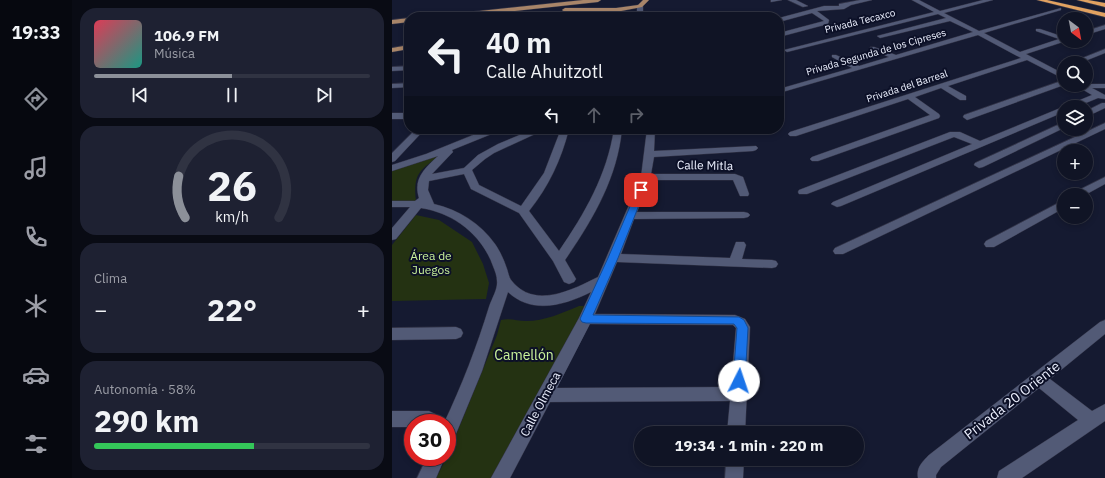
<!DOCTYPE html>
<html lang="es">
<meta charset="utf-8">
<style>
body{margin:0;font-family:"IBM Plex Sans",sans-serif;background:#1e2132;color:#f1f3f6;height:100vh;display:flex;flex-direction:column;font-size:15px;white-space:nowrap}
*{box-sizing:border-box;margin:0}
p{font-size:13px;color:#9c9ea7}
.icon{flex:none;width:22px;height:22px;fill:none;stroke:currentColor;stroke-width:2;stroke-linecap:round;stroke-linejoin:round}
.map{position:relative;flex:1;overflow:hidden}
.panel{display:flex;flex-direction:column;gap:8px;padding:8px;background:#090b14;width:320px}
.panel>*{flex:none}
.top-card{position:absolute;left:12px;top:12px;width:380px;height:122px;border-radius:16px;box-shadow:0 2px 6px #0003,0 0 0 1px #303342;background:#101425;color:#f1f3f6;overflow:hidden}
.needle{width:26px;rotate:148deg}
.fabs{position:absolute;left:665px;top:12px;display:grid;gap:8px}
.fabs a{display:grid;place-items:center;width:36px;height:36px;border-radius:50%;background:#101425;box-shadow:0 2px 6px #0003,0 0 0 1px #303342;font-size:20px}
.speed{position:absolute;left:12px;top:414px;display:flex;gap:8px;font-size:20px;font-weight:700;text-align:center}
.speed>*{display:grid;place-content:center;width:52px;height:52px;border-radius:50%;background:#101425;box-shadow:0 2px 6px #0003,0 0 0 1px #303342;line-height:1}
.speed .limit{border:6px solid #d22;background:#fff;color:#111}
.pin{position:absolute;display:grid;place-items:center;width:34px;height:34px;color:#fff;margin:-17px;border-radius:8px;box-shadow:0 2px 6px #0006}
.me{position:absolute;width:44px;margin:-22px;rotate:4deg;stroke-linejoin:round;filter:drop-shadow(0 0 3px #0008)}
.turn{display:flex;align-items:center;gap:14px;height:84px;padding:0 16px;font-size:18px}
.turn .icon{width:52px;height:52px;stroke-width:2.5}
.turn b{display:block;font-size:28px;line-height:34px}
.lanes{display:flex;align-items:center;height:38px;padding:0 16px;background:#0003;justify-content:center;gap:20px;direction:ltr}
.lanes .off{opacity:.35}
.big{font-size:30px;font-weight:800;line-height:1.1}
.panel .tile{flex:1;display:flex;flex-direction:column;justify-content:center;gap:6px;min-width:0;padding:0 14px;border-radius:16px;background:#1e2132}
.panel .dial{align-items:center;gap:0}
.dial svg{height:104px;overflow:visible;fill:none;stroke:#303342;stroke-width:7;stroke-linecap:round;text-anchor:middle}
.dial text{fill:#f1f3f6;stroke:none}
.song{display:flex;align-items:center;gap:12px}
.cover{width:48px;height:48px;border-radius:6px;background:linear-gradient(135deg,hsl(350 70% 55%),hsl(170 70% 35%))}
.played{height:4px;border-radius:2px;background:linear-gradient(90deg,#8c9099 50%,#303342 50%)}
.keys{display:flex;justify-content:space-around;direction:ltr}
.heat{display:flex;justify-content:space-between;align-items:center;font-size:22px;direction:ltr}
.charge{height:6px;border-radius:3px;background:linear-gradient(90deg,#34c759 58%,#303342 0)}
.trip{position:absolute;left:242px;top:426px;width:230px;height:40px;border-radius:20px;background:#101425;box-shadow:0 2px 6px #0003,0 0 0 1px #303342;font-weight:800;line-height:40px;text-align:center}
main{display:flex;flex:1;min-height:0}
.tabs{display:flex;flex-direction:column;width:72px;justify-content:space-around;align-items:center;background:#06080f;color:#9c9ea7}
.tabs .icon{width:28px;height:28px}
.tabs .selected{color:#8c9099}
.tabs b{font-size:18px;color:#f1f3f6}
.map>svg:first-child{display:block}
.green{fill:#243212}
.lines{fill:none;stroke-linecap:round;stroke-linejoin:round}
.minor-casing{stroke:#323346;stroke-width:1}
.major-casing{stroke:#323346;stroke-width:1}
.highway-casing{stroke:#323346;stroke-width:1}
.minor{fill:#525a76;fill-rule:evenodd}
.major{fill:#a88569;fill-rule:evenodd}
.highway{fill:#e2a261;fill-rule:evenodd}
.route{fill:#1a73e8;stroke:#114b97}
.labels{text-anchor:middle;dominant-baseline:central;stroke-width:4;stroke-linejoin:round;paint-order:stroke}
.far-street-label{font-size:10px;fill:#edf1ff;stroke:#0c1027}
.street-label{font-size:12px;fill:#edf1ff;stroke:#0c1027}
.park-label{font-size:12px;fill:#caf39b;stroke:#0c1027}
.near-park-label{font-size:14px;fill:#caf39b;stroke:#0c1027}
.near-street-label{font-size:14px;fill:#edf1ff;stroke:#0c1027}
</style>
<main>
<nav class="tabs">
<b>19:33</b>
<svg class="icon selected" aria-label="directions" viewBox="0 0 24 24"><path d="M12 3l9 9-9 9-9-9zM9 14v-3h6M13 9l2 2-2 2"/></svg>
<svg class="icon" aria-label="music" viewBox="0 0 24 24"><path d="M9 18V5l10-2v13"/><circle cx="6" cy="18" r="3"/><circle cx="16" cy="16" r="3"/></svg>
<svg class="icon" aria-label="phone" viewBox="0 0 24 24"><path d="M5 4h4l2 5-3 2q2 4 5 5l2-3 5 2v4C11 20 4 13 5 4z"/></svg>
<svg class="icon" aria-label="climate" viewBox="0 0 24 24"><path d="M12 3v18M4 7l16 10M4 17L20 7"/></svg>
<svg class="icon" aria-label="car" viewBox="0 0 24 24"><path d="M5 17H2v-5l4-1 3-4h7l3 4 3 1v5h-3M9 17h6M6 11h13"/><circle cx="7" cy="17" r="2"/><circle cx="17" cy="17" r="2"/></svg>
<svg class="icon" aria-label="filters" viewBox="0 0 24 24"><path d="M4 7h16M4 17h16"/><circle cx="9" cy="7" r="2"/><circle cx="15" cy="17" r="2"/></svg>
</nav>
<section class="panel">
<div class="tile">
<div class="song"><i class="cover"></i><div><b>106.9 FM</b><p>Música</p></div></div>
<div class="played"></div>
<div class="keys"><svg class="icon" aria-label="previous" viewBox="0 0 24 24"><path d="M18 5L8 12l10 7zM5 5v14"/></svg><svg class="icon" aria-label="pause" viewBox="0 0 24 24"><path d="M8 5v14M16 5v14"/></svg><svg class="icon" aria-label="next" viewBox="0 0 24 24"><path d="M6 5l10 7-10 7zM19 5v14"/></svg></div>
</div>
<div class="tile dial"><svg viewBox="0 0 100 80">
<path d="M14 69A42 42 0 1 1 86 69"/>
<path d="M14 69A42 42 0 0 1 9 37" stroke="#8c9099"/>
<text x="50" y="56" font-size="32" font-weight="700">26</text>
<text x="50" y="72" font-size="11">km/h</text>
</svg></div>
<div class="tile"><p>Clima</p>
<div class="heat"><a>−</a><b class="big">22°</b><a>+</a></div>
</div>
<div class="tile"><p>Autonomía · 58%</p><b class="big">290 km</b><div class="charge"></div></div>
</section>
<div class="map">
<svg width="713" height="478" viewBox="0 0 713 478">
<rect width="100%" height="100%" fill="#151a31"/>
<g class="green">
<path d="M 49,154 C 28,171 21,172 24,201 L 0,202 L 0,170 Z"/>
<path d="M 24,215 L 47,220 L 80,242 L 91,264 L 97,283 L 94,299 L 0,301 L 0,245 Z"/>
<path d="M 187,306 L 192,306 L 174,347 L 103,478 L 44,478 L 55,457 L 105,335 L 109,320 C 118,318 125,321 134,321 C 153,321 170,313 187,306 Z"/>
</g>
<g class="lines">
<g class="minor-casing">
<g id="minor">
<path d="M 379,0 L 390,0 L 379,2 Z"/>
<path d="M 396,0 L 404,0 L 416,6 L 411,7 Z"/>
<path d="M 468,0 L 480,0 L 459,5 L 452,9 L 425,11 L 437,20 L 436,24 L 387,37 L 387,33 L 432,21 L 420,13 L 387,22 L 387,18 L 432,6 L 447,6 L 447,4 Z"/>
<path d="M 520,0 L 527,0 L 548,11 L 591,0 L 601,0 L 552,13 L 587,31 L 669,8 L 669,10 L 592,33 L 628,52 L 667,39 L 644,31 L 644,29 L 648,29 L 672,37 L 672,41 L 674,41 L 634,54 L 672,74 L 672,79 L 635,60 L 556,86 L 574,96 L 574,100 L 568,100 L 549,88 L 523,97 L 547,114 L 548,116 L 547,118 L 426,161 L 420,161 L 418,159 L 420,157 L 538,115 L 516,99 L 404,136 L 398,136 L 396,134 L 398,132 L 629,58 L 586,35 L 387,93 L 387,89 L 460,68 L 440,57 L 440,55 L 444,55 L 467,66 L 497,57 L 478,49 L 478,47 L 482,47 L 504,55 L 581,32 L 558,21 L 488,38 L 485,36 L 554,18 L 546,14 L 395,52 L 392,50 L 542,12 Z"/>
<path d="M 248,4 L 251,6 L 251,17 L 245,17 L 245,6 Z"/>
<path d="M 177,9 L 182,10 L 176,17 L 170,17 Z"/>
<path d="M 202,9 L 229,16 L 230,17 L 220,17 L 200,12 L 199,11 Z"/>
<path d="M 713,25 L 713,29 L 694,35 L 694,31 Z"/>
<path d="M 713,49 L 713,53 L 688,63 L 678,63 Z"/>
<path d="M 17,66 L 17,70 L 0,71 L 0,67 Z"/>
<path d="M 672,80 L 672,85 L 578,119 L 575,120 L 571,117 L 572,115 Z"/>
<path d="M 17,83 L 17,87 L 0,88 L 0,84 Z"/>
<path d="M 694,84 L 713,84 L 713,88 L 700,88 L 713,95 L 713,99 L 706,98 L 684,107 L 672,107 L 672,112 L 449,206 L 445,207 L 439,204 L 441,202 L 580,144 L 562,137 L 415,194 L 407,194 L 406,192 L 407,190 L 558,132 L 568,132 L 588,141 L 700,95 L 683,85 L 694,85 Z"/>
<path d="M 710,103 L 713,103 L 713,108 L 694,117 L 694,111 Z"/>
<rect x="0" y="113" width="17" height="6"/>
<path d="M 672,122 L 672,128 L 591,167 L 587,168 L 582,165 L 583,163 Z"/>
<path d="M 713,123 L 713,129 L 451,254 L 443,254 L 441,251 L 443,248 Z"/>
<path d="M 24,129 L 33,129 L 3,161 L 0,162 L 0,153 Z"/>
<path d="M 96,129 L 108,129 L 107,131 L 60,150 L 61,152 L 59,154 L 40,174 L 72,168 L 86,155 L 106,144 L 142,129 L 154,129 L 102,153 L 93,159 L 80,170 L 87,185 L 129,206 L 152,173 L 169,129 L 177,129 C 169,160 157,186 137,211 L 167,251 C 193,213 215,175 222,129 L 230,129 C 225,179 201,219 173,260 L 184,279 L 182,282 L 177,284 L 172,282 L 161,261 L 127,213 L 79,189 L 72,174 L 37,181 L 36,190 L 42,204 C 67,210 88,223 103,244 C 108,251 112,260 115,269 C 116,272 117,277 119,280 C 142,310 180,290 206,277 L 249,177 L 255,129 L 263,129 L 262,151 L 364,146 L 366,148 L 364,150 L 361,151 L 262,157 L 259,174 L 343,174 L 351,177 L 357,194 L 356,196 L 348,196 L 341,180 L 258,180 L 245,212 L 352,212 L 356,213 L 358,215 L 356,217 L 352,218 L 242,219 L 229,254 L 338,258 L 344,242 L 352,242 L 354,245 L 350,259 L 380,260 L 384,261 L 386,264 L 384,267 L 380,268 L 225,262 L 203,314 L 343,315 L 353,319 L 358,327 L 353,433 L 335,433 L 338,401 L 158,402 L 118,478 L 99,478 L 187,318 L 199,292 C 173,305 140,315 116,292 L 90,371 L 61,441 L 55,443 L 55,423 L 52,423 C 70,385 85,346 97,307 C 100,298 106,289 105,281 C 105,276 103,271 101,266 C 90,235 62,213 29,208 L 4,239 L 0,240 L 0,228 L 18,207 L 0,207 L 0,201 L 23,201 L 27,198 C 21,179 32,169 46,156 L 0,171 L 0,165 L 34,154 ZM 198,324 L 341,325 L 344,328 L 339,387 L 165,388 Z"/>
<path d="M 713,177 L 713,184 L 693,195 L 680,195 L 681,193 Z"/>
<path d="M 672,200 L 672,208 L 602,247 L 594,247 L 592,244 L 594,241 Z"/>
<path d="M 713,320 L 713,334 L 658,379 L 700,411 L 713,404 L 713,421 L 630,478 L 605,478 L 607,471 L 686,420 L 647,388 L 549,467 L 544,475 L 544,478 L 526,478 C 524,468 530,462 537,455 L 708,322 Z"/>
<path d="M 64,327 L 69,329 L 71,333 L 69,337 L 64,339 L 0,340 L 0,328 Z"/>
<path d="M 0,411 L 37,411 L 43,414 L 46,419 L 44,423 L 21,423 L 21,427 L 0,427 Z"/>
<path d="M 35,457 L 53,457 L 44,478 L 25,478 Z"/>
<path d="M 334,459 L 352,459 L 351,478 L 333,478 Z"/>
</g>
</g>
<g class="major-casing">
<g id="major">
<path d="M 191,0 L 209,0 L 206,2 L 66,17 L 47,17 L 50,15 Z"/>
<path d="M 251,0 L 257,0 L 250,7 L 224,12 L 173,12 L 170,10 L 173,8 L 224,8 L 246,5 Z"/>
<path d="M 17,18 L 17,22 L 0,24 L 0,20 Z"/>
<path d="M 17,45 L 17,49 L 0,52 L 0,48 Z"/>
</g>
</g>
<g class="highway-casing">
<g id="highway">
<path d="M 645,0 L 655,0 L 713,13 L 713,17 Z"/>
<path d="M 685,0 L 696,0 L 713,3 L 713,7 Z"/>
</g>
</g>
<use href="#minor" class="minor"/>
<use href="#major" class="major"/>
<use href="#highway" class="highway"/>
</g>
<path class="route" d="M 249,188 L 253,190 L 226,258 L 201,315 L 347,317 L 352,320 L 356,328 L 353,381 L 351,385 L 347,386 L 343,385 L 341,381 L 345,328 L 342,324 L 194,323 L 190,322 L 188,319 L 216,258 L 245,190 Z"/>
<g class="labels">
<g class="far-street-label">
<text transform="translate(468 21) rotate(-14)">Privada Tecaxco</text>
<text transform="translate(484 52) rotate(-16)">Privada Segunda de los Cipreses</text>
<text transform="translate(515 86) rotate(-18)">Privada del Barreal</text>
</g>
<g class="street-label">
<text transform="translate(313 165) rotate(1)">Calle Mitla</text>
<text transform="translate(148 404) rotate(-62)">Calle Olmeca</text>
</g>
<g class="park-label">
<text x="39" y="255">Área de<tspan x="39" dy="14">Juegos</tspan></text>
</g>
<g class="near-park-label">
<text x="132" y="355">Camellón</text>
</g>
<g class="near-street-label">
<text transform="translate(620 400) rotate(-38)">Privada 20 Oriente</text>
</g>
</g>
</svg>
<div class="fabs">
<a><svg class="needle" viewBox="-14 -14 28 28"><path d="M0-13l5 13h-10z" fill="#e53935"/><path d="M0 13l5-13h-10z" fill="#9c9ea7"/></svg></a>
<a><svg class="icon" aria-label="search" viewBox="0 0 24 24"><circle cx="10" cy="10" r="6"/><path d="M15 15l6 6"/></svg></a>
<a><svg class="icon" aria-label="layers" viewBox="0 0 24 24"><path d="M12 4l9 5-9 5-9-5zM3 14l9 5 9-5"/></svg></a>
<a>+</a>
<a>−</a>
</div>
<div class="speed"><div class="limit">30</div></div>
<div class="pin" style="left:249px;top:190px;background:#d93025"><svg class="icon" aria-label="arrive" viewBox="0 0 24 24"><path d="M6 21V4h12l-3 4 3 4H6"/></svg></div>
<svg class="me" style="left:347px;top:381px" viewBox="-20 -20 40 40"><circle r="19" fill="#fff"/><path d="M0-13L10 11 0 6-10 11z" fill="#1a73e8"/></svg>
<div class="trip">19:34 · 1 min · 220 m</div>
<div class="top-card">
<div class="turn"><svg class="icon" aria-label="left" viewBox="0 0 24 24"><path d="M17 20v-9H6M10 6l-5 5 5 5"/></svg><div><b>40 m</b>Calle Ahuitzotl</div></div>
<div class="lanes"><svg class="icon" aria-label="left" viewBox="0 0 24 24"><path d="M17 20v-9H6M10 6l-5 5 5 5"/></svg><svg class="icon off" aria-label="ahead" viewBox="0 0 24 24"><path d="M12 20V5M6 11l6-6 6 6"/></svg><svg class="icon off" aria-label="right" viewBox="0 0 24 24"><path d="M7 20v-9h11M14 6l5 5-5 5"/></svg></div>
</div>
</div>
</main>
